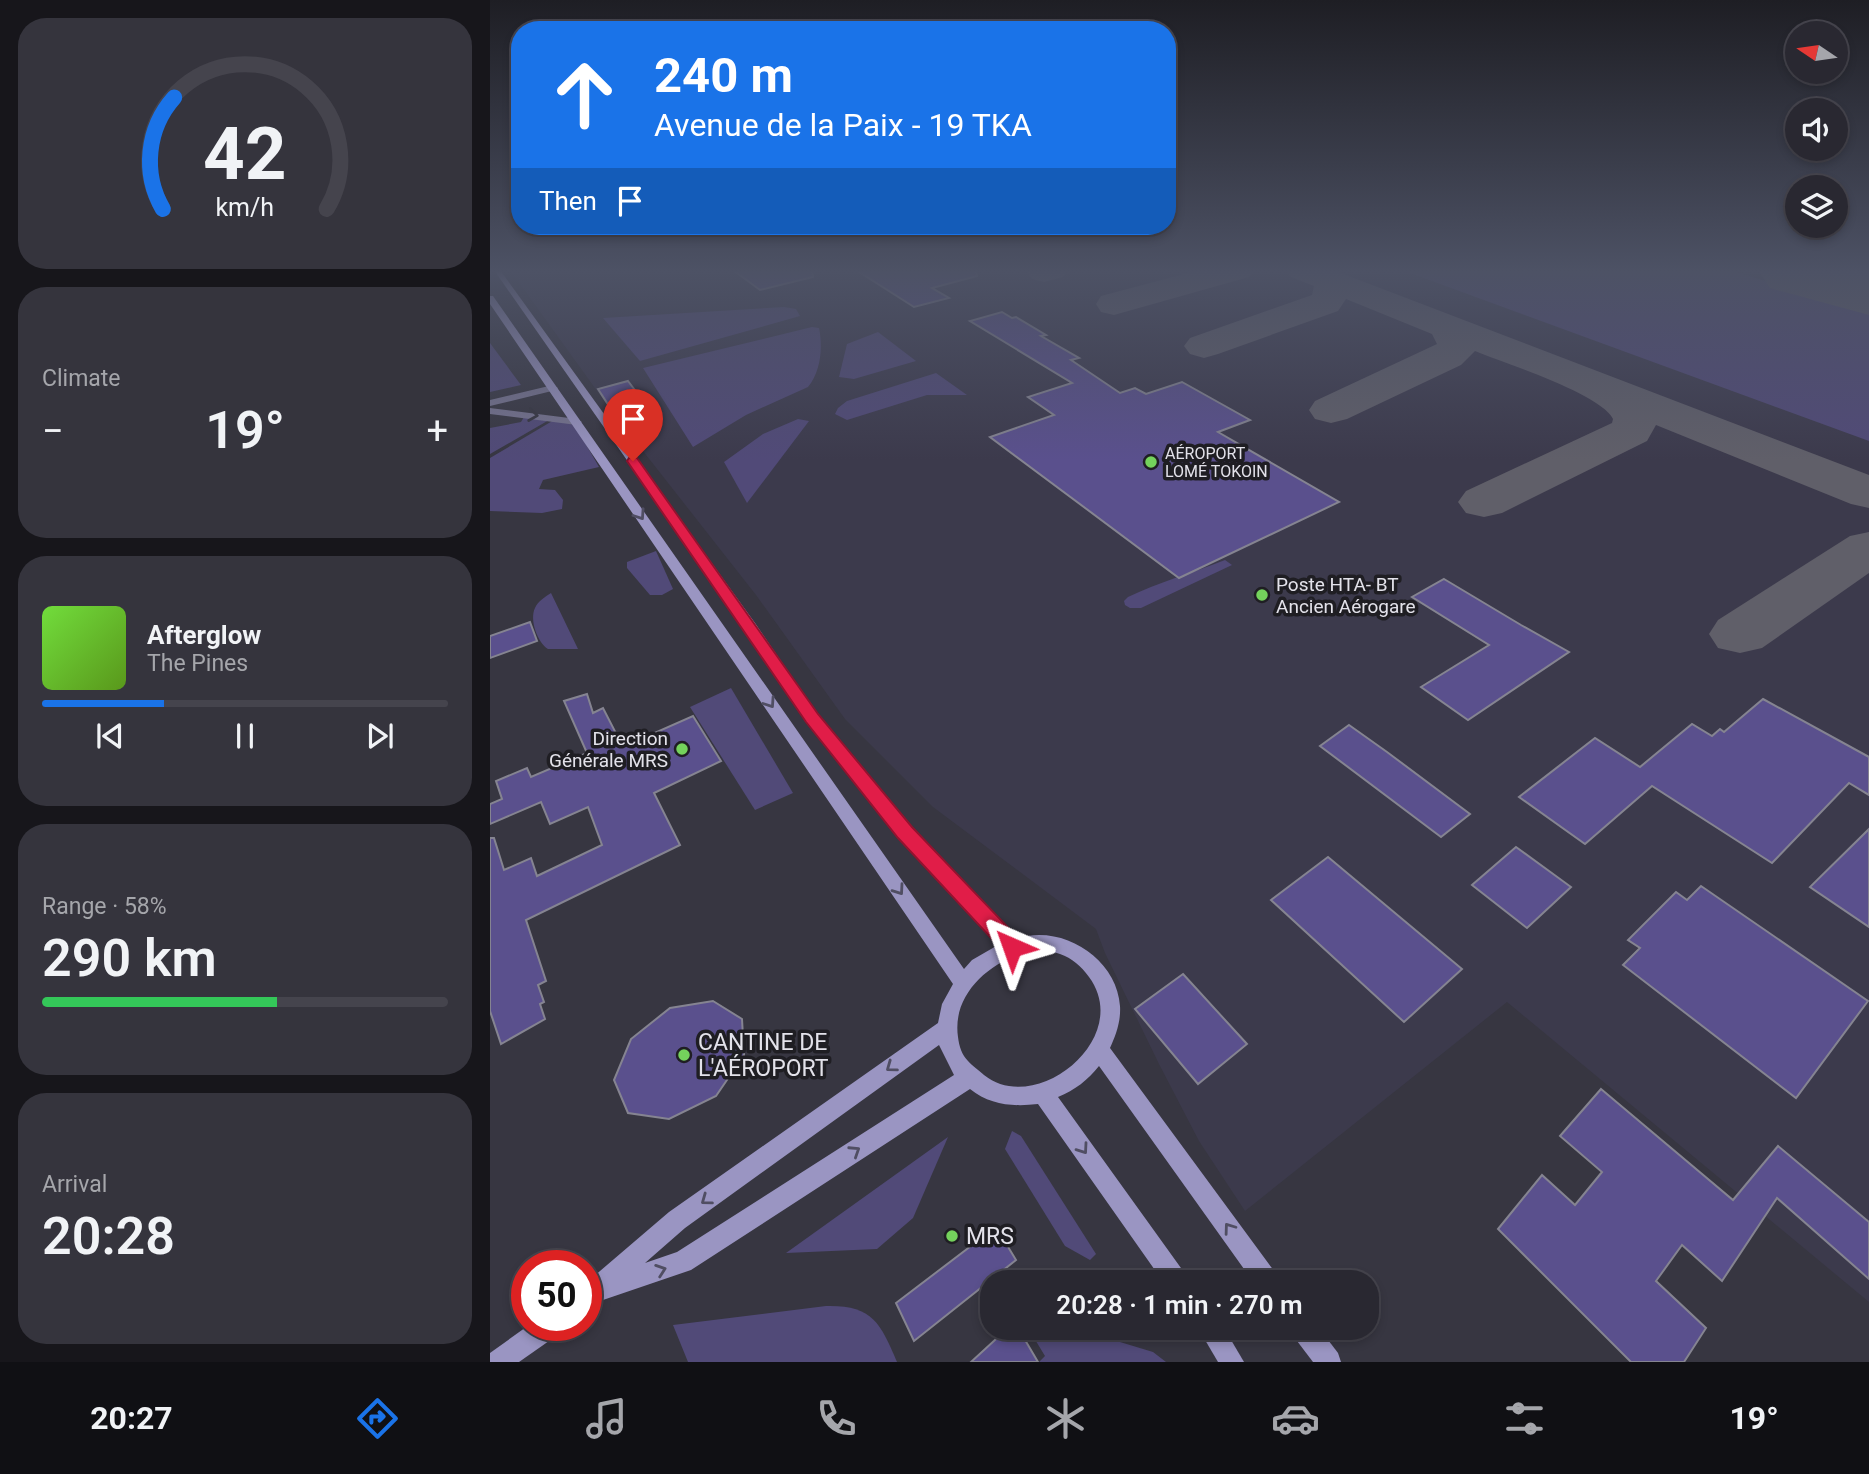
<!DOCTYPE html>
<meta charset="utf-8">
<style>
body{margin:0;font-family:Roboto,sans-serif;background:#35343d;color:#f1f3f6;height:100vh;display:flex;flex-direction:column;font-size:26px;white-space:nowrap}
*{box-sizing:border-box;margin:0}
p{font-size:23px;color:#a5a6ab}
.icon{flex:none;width:38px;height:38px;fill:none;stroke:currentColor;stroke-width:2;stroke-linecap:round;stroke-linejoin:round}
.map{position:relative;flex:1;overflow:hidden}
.sheet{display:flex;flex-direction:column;gap:18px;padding:18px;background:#17161b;width:490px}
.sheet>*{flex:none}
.top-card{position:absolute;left:21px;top:21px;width:665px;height:214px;border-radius:28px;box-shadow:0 4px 10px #0003,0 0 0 2px #45444d;background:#1a73e8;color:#fff;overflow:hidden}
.needle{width:46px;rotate:283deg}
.controls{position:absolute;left:1295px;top:21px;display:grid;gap:14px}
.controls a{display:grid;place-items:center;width:63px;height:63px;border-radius:50%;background:#292831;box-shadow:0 4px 10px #0003,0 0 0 2px #45444d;font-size:35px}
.speed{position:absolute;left:21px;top:1250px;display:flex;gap:14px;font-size:35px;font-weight:700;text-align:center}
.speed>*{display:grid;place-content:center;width:91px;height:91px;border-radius:50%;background:#292831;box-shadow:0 4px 10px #0003,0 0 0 2px #45444d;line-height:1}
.speed .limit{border:10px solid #d22;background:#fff;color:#111}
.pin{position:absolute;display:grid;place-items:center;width:60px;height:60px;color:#fff;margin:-72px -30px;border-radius:50% 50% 50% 0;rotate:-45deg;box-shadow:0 0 7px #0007}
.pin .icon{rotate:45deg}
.me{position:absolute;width:77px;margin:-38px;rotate:317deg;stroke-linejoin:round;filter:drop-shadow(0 0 5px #0008)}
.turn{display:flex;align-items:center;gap:24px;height:147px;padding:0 28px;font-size:32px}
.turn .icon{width:91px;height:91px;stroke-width:2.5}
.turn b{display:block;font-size:49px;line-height:60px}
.then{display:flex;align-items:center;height:66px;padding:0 28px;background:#0003;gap:14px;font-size:26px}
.big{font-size:52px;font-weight:600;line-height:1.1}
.sheet .widget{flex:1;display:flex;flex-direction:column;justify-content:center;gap:10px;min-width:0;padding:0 24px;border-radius:28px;background:#35343d}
.sheet .dial{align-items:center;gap:0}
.dial svg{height:182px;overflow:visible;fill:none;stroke:#45444d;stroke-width:7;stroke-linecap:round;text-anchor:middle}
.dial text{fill:#f1f3f6;stroke:none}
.song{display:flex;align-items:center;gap:21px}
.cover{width:84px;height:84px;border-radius:10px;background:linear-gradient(135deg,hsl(100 70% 55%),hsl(90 70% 35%))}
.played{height:7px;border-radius:4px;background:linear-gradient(90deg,#1a73e8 30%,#45444d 30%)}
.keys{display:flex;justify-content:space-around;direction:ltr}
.heat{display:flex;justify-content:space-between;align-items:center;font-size:38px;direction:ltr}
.charge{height:10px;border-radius:5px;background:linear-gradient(90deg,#34c759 58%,#45444d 0)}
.trip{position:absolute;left:490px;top:1270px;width:399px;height:70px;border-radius:28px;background:#292831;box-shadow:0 4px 10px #0003,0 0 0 2px #45444d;font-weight:600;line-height:70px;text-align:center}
.tab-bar{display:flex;height:112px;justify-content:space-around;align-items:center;background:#101014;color:#a5a6ab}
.tab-bar .icon{width:49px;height:49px}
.tab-bar .on{color:#1a73e8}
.tab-bar b{font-size:32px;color:#f1f3f6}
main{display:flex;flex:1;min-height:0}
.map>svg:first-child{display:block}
.built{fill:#3c3a4c}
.green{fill:#514a78}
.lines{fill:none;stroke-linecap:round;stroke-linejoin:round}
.taxiway{fill:#605f69;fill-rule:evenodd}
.runway{fill:#605f69;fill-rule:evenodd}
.building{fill:#5a508d;stroke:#858491;stroke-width:2}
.minor{fill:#777490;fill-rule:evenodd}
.secondary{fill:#9a95c2;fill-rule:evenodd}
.oneway{stroke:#35343e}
.oneway2{stroke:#504e63}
.route{fill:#e11d48;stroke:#92132f;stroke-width:2}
.poi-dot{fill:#74d25c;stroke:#1f1e23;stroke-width:2.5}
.labels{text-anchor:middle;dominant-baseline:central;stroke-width:7;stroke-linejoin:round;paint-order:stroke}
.far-poi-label{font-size:16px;fill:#e3e2ea;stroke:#1f1e23;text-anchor:start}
.poi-label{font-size:19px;fill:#e3e2ea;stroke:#1f1e23;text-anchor:start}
.near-poi-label{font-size:23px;fill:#e3e2ea;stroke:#1f1e23;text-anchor:start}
</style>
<main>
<section class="sheet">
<div class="widget dial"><svg viewBox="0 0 100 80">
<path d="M14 69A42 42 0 1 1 86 69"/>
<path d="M14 69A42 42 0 0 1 19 20" stroke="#1a73e8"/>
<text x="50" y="56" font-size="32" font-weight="700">42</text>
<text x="50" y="72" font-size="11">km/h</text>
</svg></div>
<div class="widget"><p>Climate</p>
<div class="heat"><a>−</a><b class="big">19°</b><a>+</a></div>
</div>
<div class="widget">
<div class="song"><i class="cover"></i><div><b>Afterglow</b><p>The Pines</p></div></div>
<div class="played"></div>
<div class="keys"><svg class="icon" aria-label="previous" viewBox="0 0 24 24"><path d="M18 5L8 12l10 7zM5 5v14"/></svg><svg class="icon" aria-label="pause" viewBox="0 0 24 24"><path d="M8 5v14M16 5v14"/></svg><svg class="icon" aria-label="next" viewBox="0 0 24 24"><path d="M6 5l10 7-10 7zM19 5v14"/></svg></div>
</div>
<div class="widget"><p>Range · 58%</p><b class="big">290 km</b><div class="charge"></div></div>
<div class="widget"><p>Arrival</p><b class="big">20:28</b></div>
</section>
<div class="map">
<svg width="1379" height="1362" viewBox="0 0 1379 1362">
<rect width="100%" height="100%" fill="#373641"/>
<path class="built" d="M 20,270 L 1379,270 L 1379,1302 L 1017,1002 L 755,1211 L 709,1141 L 669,1064 L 615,953 L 606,929 L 443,807 L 355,719 L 266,595 L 120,409 Z"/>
<g class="green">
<path d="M 912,270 L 1238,270 L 1379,311 L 1379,441 Z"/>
<path d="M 294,307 L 306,309 L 310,316 L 150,361 L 113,318 Z"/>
<path d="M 322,327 L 329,328 C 333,347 331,371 318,387 L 256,415 L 203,447 L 153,368 Z"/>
<path d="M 388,332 L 426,361 L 364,379 L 349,377 L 357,344 Z"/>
<path d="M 0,343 L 31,385 L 0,392 Z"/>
<path d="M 446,373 L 477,395 L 437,395 L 357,420 L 345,414 L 348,408 L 357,401 Z"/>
<path d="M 34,417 L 59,420 L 0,454 L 0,428 L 31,422 Z"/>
<path d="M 308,419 L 319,421 L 257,503 L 234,462 L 273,434 Z"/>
<path d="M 64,420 L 83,422 L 109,467 L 53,480 L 49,489 L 65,490 L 73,500 L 72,509 L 52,513 L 0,511 L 0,458 Z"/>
<path d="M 166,551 L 183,589 L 172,595 L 160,595 L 137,568 L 137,562 Z"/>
<path d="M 735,560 L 742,565 L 651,608 L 640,608 L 635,605 L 634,601 L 638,597 C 669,582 702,573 735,560 Z"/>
<path d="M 61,593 L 88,649 L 58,649 C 48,643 39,620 45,608 C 48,601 55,597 61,593 Z"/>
<path d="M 241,688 L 303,793 L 265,810 L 200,707 Z"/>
<path d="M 522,1131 L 531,1136 L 606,1254 L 600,1260 L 575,1246 L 515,1149 Z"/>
<path d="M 458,1137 L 423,1218 L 387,1249 L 296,1253 Z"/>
<path d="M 336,1306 C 382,1305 390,1322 407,1362 L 198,1362 L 183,1325 Z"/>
<path d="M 538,1328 L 603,1328 L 630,1342 L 663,1352 L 676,1362 L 549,1362 L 555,1356 Z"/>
</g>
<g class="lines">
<g class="taxiway">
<path d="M 538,270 L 578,270 L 573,277 L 554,282 L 542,279 L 537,272 Z"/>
<path d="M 709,270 L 764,270 L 759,277 L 624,315 L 611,312 L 606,304 L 611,296 Z"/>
<path d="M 796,270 L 843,270 L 1379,475 L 1379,508 L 1361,504 L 1166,425 L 1157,441 L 1012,513 L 994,517 L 976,513 L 968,502 L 976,491 L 1122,423 L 1123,419 C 1111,394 1014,363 985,351 L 971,365 L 857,419 L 841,423 L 825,419 L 819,410 L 825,401 L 947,344 L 942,334 L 856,299 L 848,311 L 728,354 L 714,358 L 700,354 L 694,346 L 700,338 L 822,295 L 824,286 L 801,277 Z"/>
<path d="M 1379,532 L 1379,573 L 1272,648 L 1250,653 L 1228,648 L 1219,634 L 1228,620 L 1360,536 Z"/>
</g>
<path class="runway" d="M 1268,270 L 1379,270 L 1379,315 L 1280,288 Z"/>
</g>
<g class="building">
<path d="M 243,270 L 322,270 L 323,277 L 270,290 Z"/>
<path d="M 366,270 L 486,270 L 487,276 L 442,288 L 459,298 L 424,307 Z"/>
<path d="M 512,312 L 522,318 L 526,317 L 556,335 L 551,336 L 589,358 L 581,360 L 630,393 L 645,388 L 656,394 L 692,382 L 760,420 L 728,432 L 849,502 L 689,578 L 500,437 L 564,415 L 538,397 L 582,383 L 480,321 Z"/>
<path d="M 138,381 L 153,401 L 121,409 L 108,389 Z"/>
<path d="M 954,579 L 1031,625 L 1079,652 L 978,720 L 931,687 L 999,645 L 922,597 Z"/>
<path d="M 40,622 L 47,641 L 0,658 L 0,636 Z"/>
<path d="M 97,694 L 103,713 L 113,708 L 133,747 L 203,716 L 231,761 L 164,793 L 190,845 L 36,920 L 56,981 L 48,985 L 54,1002 L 50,1004 L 55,1019 L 11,1044 L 0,1011 L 0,838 L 4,838 L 14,870 L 41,858 L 47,876 L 112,845 L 98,807 L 60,824 L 51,802 L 0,824 L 0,804 L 12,799 L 6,781 L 37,768 L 41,777 L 97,753 L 74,701 Z"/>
<path d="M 1273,699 L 1379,757 L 1379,795 L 1359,783 L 1282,863 L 1162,786 L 1095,844 L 1029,797 L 1105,738 L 1150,767 L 1202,724 L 1222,736 L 1230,729 L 1234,732 Z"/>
<path d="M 859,725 L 897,752 L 980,814 L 951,837 L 830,746 Z"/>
<path d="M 1379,829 L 1379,927 L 1320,887 Z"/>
<path d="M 1026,847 L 1081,887 L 1037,928 L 982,885 Z"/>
<path d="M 838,857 L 972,969 L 914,1022 L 781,900 Z"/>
<path d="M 1211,886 L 1378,1001 L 1306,1098 L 1133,965 L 1150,948 L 1138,940 L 1186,892 L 1197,900 Z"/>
<path d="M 693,974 L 757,1044 L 708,1084 L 645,1009 Z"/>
<path d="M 223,1001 L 252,1019 L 254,1055 L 226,1096 L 179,1119 L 138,1113 L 124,1080 L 141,1039 L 180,1008 Z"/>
<path d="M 1111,1089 L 1243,1200 L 1288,1146 L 1379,1222 L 1379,1279 L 1287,1198 L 1232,1281 L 1192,1245 L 1166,1281 L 1216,1328 L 1194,1362 L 1141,1362 L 1008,1229 L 1052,1175 L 1085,1205 L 1112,1172 L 1070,1136 Z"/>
<path d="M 506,1227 L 526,1260 L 424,1341 L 406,1303 Z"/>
<path d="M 518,1328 L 528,1328 L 548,1362 L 481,1362 Z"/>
</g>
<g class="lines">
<g class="minor">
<path d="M 63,385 L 68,388 L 66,390 L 0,406 L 0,400 Z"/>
<path d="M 0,408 L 87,419 L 92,422 L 87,425 L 0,414 Z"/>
</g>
<g class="secondary">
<path d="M 4,270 L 10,270 L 265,623 L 327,714 L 421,828 L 526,939 C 571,923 627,958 630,1006 C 631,1021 626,1035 620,1048 L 787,1275 L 791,1283 L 764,1283 L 609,1066 C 598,1080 585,1090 568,1097 L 696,1275 L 700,1283 L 674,1283 L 548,1104 C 523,1107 500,1105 480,1089 L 201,1270 L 113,1300 L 96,1311 L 96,1283 L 179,1212 L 448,1023 L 452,1004 L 463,984 L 0,304 L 0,296 L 3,296 L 474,969 L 482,960 L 508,945 L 409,838 L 317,722 L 255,629 ZM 533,952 C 545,953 558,950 570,954 C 582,958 591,966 599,977 C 644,1038 546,1117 494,1075 C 489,1070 482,1066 478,1061 C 472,1055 469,1046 468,1037 C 462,995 497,965 533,952 ZM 449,1045 L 464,1075 L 187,1252 L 155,1263 L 195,1228 Z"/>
<path d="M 39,1325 L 72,1325 L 69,1334 L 29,1362 L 0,1362 L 0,1353 Z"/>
<path d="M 708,1328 L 734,1328 L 754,1362 L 728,1362 Z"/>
<path d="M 801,1328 L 829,1328 L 848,1353 L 851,1362 L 823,1362 L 804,1337 Z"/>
</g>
</g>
<defs><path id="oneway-chevron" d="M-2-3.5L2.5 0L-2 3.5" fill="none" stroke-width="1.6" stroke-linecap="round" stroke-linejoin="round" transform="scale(1.75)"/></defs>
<use class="oneway" href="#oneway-chevron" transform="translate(43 415) rotate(8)"/>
<g class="oneway2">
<use href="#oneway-chevron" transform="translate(150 515) rotate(56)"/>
<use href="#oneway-chevron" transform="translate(280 703) rotate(56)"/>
<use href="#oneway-chevron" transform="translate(409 890) rotate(55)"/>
<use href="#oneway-chevron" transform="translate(401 1067) rotate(144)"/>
<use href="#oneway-chevron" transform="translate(593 1149) rotate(55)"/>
<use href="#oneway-chevron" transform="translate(365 1151) rotate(-33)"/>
<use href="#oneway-chevron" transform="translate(216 1200) rotate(144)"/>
<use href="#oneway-chevron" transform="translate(739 1228) rotate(-126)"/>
<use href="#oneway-chevron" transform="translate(171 1270) rotate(-19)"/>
</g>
<linearGradient id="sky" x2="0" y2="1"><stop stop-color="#1e1e24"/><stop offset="0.59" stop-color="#4d5265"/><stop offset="1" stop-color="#4d5265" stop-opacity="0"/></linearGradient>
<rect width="1379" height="460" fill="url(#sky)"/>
<path class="route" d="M 139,458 L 147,458 L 328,714 L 422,827 L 530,940 L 533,947 L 530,953 L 522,956 L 515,953 L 408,838 L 316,722 L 137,461 Z"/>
<g class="poi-dot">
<circle cx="661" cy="462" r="7"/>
<circle cx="772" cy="595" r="7"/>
<circle cx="192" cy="749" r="7"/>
<circle cx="194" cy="1055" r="7"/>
<circle cx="462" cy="1236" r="7"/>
</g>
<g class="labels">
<g class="far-poi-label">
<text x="675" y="453">AÉROPORT<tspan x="675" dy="18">LOMÉ TOKOIN</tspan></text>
</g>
<g class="poi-label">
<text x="786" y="584">Poste HTA- BT<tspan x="786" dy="22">Ancien Aérogare</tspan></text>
<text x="178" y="738" text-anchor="end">Direction<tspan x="178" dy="22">Générale MRS</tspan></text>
</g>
<g class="near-poi-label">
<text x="208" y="1042">CANTINE DE<tspan x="208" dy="26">L'AÉROPORT</tspan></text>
<text x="476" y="1236">MRS</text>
</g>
</g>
</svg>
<div class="controls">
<a><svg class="needle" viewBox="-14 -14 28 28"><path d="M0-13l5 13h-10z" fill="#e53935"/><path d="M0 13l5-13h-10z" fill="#a5a6ab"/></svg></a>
<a><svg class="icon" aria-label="sound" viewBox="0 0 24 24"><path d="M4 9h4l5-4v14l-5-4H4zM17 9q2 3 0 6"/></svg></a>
<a><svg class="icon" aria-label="layers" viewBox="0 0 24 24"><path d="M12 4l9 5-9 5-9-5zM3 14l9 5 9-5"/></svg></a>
</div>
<div class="speed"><div class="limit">50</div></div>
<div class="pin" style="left:143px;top:461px;background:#d93025"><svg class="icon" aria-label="arrive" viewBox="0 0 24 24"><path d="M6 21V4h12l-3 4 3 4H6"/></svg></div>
<svg class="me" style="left:522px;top:947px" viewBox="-20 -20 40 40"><path d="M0-17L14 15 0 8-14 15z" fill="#e11d48" stroke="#fff" stroke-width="4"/></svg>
<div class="trip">20:28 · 1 min · 270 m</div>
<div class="top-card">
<div class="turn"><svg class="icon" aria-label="ahead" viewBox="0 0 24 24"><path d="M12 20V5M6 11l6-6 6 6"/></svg><div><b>240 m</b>Avenue de la Paix - 19 TKA</div></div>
<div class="then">Then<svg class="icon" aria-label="arrive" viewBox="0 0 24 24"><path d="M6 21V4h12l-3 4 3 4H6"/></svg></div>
</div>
</div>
</main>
<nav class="tab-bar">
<b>20:27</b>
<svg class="icon on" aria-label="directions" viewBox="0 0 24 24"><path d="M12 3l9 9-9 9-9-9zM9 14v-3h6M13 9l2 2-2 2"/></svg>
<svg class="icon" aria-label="music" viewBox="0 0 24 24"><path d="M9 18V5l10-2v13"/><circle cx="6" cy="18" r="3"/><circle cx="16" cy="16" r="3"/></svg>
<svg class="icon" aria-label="phone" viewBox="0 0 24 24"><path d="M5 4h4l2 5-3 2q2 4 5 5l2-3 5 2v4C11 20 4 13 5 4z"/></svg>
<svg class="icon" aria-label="climate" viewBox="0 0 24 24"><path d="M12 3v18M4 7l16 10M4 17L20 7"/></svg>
<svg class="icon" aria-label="car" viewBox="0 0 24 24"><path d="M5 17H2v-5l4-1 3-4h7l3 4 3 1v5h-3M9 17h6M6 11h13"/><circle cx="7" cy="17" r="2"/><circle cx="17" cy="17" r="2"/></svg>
<svg class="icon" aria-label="filters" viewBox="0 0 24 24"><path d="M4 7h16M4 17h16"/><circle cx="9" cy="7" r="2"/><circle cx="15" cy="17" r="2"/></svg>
<b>19°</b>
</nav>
